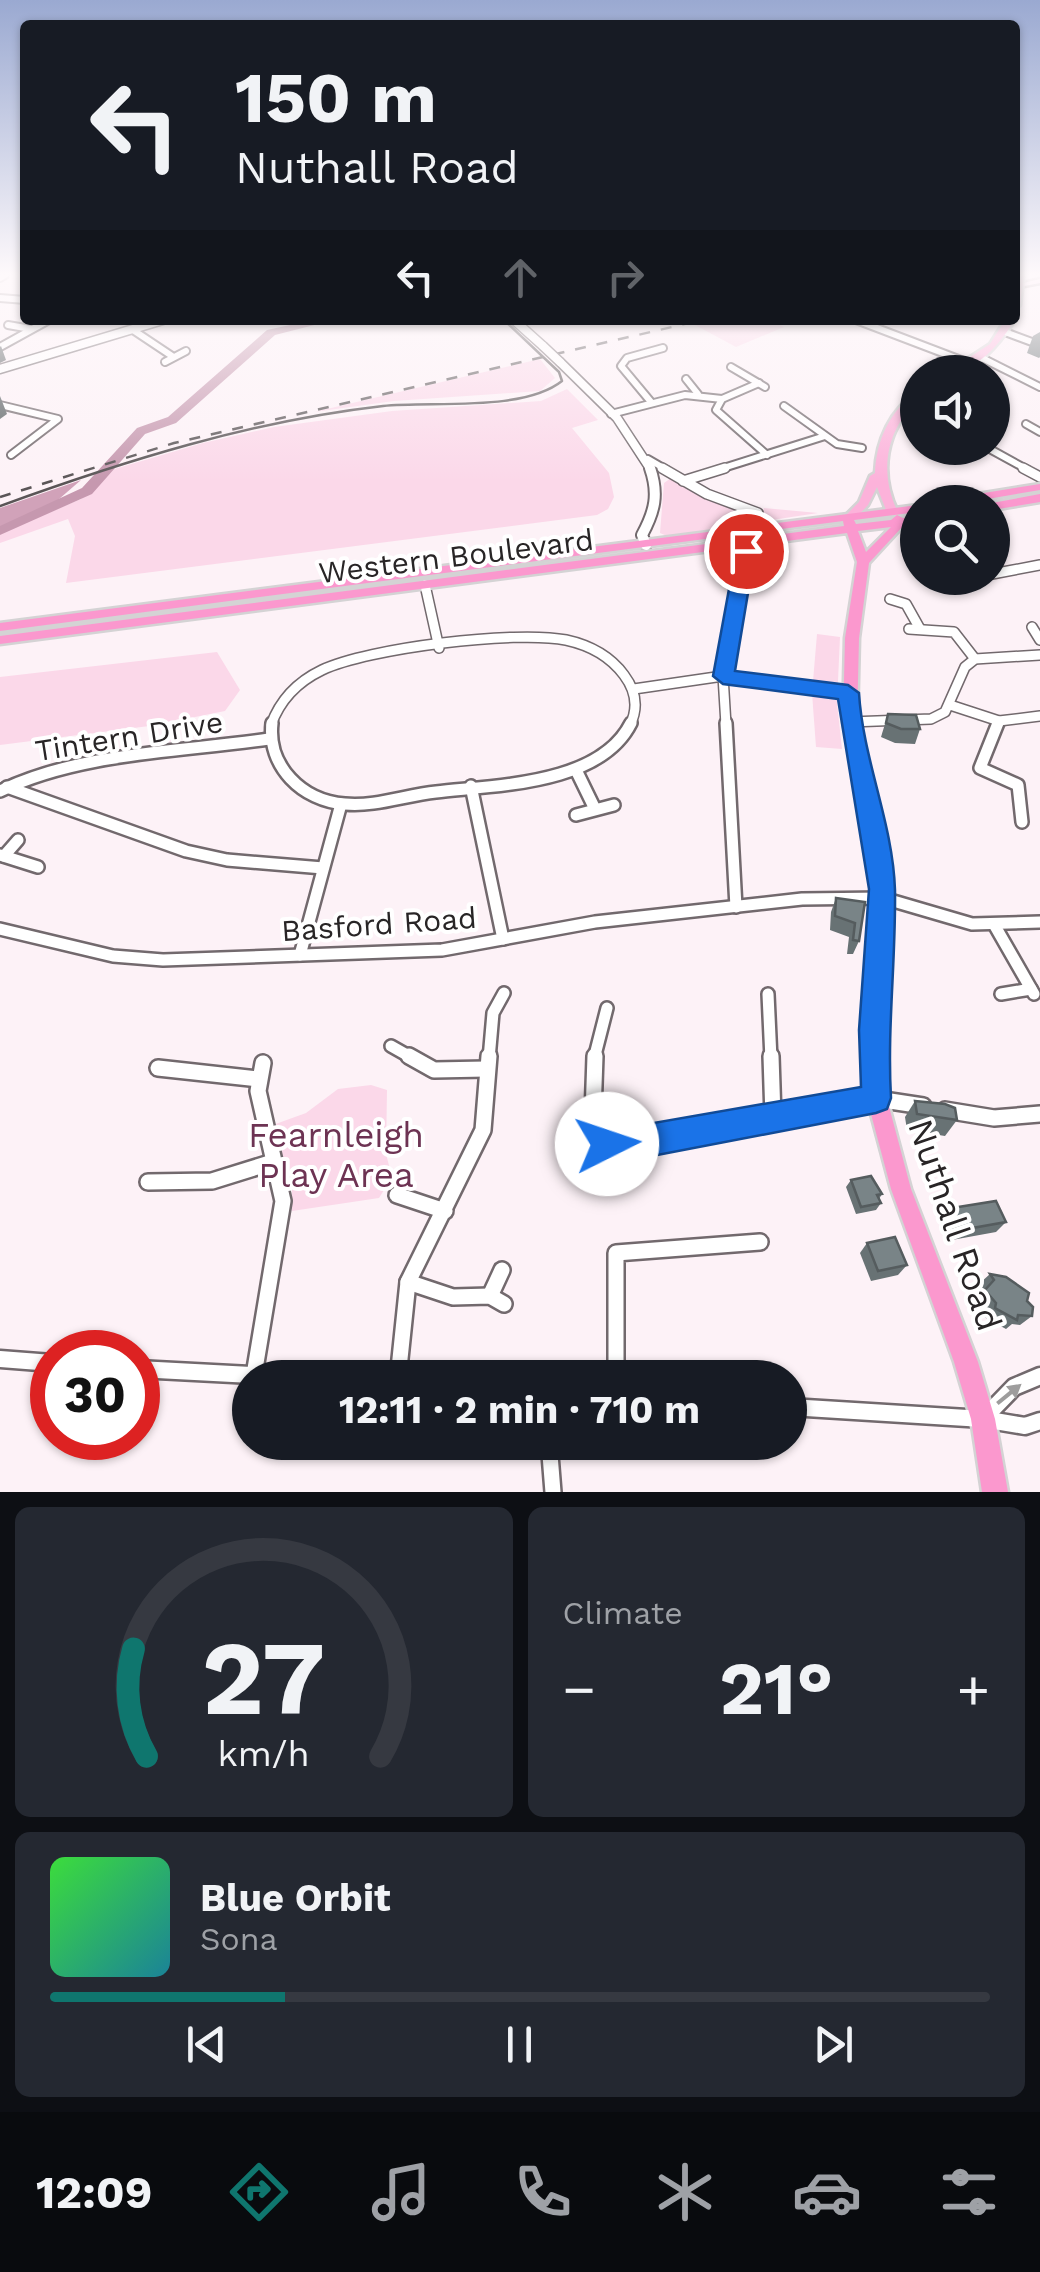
<!DOCTYPE html>
<meta charset="utf-8">
<style>
body{margin:0;font-family:"Work Sans",sans-serif;background:#242831;color:#f1f3f6;height:100vh;display:flex;flex-direction:column;font-size:38px;white-space:nowrap}
*{box-sizing:border-box;margin:0}
p{font-size:32px;color:#9ea1a6}
.icon{flex:none;width:55px;height:55px;fill:none;stroke:currentColor;stroke-width:2;stroke-linecap:round;stroke-linejoin:round}
.map{position:relative;height:1492px;overflow:hidden}
.sheet{display:flex;flex-direction:column;gap:15px;padding:15px;background:#0d0f14;flex:1}
.sheet>*{flex:none}
.banner{position:absolute;left:20px;top:20px;width:1000px;height:305px;border-radius:10px;box-shadow:0 2px 8px #0004;background:#171b24;color:#f1f3f6;overflow:hidden}
.fabs{position:absolute;left:900px;top:355px;display:grid;gap:20px}
.fabs a{display:grid;place-items:center;width:110px;height:110px;border-radius:50%;background:#171b24;box-shadow:0 2px 8px #0004;font-size:50px}
.speed{position:absolute;left:30px;top:1330px;display:flex;gap:20px;font-size:50px;font-weight:700;text-align:center}
.speed>*{display:grid;place-content:center;width:130px;height:130px;border-radius:50%;background:#171b24;box-shadow:0 2px 8px #0004;line-height:1}
.speed .limit{border:15px solid #d22;background:#fff;color:#111}
.pin{position:absolute;display:grid;place-items:center;width:85px;height:85px;color:#fff;margin:-42px;border:5px solid #fff;border-radius:50%;box-shadow:0 2px 10px #0007}
.me{position:absolute;width:110px;margin:-55px;rotate:86deg;stroke-linejoin:round;filter:drop-shadow(0 0 8px #0008)}
.turn{display:flex;align-items:center;gap:35px;height:210px;padding:0 50px;font-size:45px}
.turn .icon{width:130px;height:130px;stroke-width:2.5}
.turn b{display:block;font-size:70px;line-height:85px}
.lanes{display:flex;align-items:center;height:95px;padding:0 50px;background:#0003;justify-content:center;gap:50px;direction:ltr}
.lanes .off{opacity:.35}
.big{font-size:75px;font-weight:700;line-height:1.1}
.sheet .card{flex:1;display:flex;flex-direction:column;justify-content:center;gap:15px;min-width:0;padding:0 35px;border-radius:15px;background:#242831}
.sheet .dial{align-items:center;gap:0}
.dial svg{height:260px;overflow:visible;fill:none;stroke:#363941;stroke-width:7;stroke-linecap:round;text-anchor:middle}
.dial text{fill:#f1f3f6;stroke:none}
.song{display:flex;align-items:center;gap:30px}
.cover{width:120px;height:120px;border-radius:15px;background:linear-gradient(135deg,hsl(120 70% 55%),hsl(190 70% 35%))}
.played{height:10px;border-radius:5px;background:linear-gradient(90deg,#0f766e 25%,#363941 25%)}
.keys{display:flex;justify-content:space-around;direction:ltr}
.heat{display:flex;justify-content:space-between;align-items:center;font-size:55px;direction:ltr}
.sheet .tiles{flex:1;display:grid;gap:15px;grid-template-columns:1fr 1fr}
.card:last-child{grid-column:span 2}
.trip{position:absolute;left:232px;top:1360px;width:575px;height:100px;border-radius:50px;background:#171b24;box-shadow:0 2px 8px #0004;font-weight:700;line-height:100px;text-align:center}
.tabs{display:flex;height:160px;justify-content:space-around;align-items:center;background:#090b0e;color:#9ea1a6}
.tabs .icon{width:70px;height:70px}
.tabs .on{color:#0f766e}
.tabs b{font-size:45px;color:#f1f3f6}
.map>svg:first-child{display:block}
.green{fill:#fbd8e9}
.forest{fill:#d1a2b9}
.lines{fill:none;stroke-linecap:round;stroke-linejoin:round}
.river{fill:#c698af;fill-rule:evenodd}
.minor-far3-casing{stroke:#72696d;stroke-width:10}
.minor-far2-casing{stroke:#72696d;stroke-width:12}
.minor-far1-casing{stroke:#72696d;stroke-width:16}
.minor-casing{stroke:#72696d;stroke-width:20}
.tertiary-far2-casing{stroke:#72696d;stroke-width:11}
.tertiary-far1-casing{stroke:#72696d;stroke-width:14}
.tertiary-casing{stroke:#72696d;stroke-width:21}
.secondary-casing{stroke:#72696d;stroke-width:5}
.primary-casing{stroke:#d4d3d4;stroke-width:5}
.trunk-casing{stroke:#d4d3d4;stroke-width:5}
.minor-far3{stroke:#fff;stroke-width:6}
.minor-far2{stroke:#fff;stroke-width:9}
.minor-far1{stroke:#fff;stroke-width:11}
.minor{stroke:#fff;stroke-width:15}
.tertiary-far2{stroke:#fff;stroke-width:8}
.tertiary-far1{stroke:#fff;stroke-width:10}
.tertiary{stroke:#fff;stroke-width:16}
.secondary{fill:#fed8ed;fill-rule:evenodd}
.primary{fill:#fcb2da;fill-rule:evenodd}
.trunk{fill:#fb98ce;fill-rule:evenodd}
.tram{stroke:#5a5557;stroke-width:2.5}
.rail{stroke:#5a5557;stroke-width:2.5;stroke-dasharray:11 11;stroke-linecap:butt}
.tertiary-bridge-casing{stroke:#72696d;stroke-width:11;stroke-linecap:butt}
.tertiary-bridge{stroke:#fff;stroke-width:8}
.wall{fill:#687274}
.shaded-wall{fill:#555c5e}
.building{fill:#798487;stroke:#555c5e;stroke-width:2.5}
.oneway{fill:#9e9d9d}
.route{fill:#1a73e8;stroke:#114b97;stroke-width:2.5}
.labels{text-anchor:middle;dominant-baseline:central;stroke-width:8;stroke-linejoin:round;paint-order:stroke}
.street-label{font-size:30px;fill:#282526;stroke:#fff}
.near-park-label{font-size:35px;fill:#6d3353;stroke:#fff}
.near-street-label{font-size:35px;fill:#282526;stroke:#fff}
</style>
<div class="map">
<svg width="1040" height="1492" viewBox="0 0 1040 1492">
<rect width="100%" height="100%" fill="#fdf2f7"/>
<g class="green">
<path d="M 719,320 L 769,320 L 784,327 L 736,347 L 695,325 Z"/>
<path d="M 540,359 L 555,378 L 540,391 L 394,401 L 314,412 Z"/>
<path d="M 567,389 L 598,420 L 572,428 L 609,473 L 614,497 L 608,509 L 597,515 L 66,583 L 75,536 L 68,519 L 0,543 L 0,533 L 81,499 L 111,470 L 203,443 L 274,427 L 392,411 L 541,401 Z"/>
<path d="M 671,478 L 747,512 L 763,512 L 764,508 L 818,513 L 667,536 L 660,533 L 664,483 Z"/>
<path d="M 817,634 L 840,637 L 837,703 L 842,749 L 816,747 L 812,693 Z"/>
<path d="M 217,652 L 240,690 L 225,711 L 180,720 L 177,740 L 165,743 L 165,724 L 0,745 L 0,677 Z"/>
<path d="M 371,1085 L 387,1090 L 386,1154 L 392,1177 L 379,1198 L 292,1211 L 292,1183 L 270,1126 L 306,1113 L 338,1089 Z"/>
</g>
<path class="forest" d="M 81,480 L 51,506 L 0,527 L 0,508 Z"/>
<g class="lines">
<path class="river" d="M 313,320 L 334,320 L 275,335 L 176,423 L 145,434 L 92,494 L 0,535 L 0,526 L 82,488 L 137,428 L 168,417 L 267,330 Z"/>
<g class="minor-far3-casing">
<g id="minor-far3">
<path d="M 0,278 L 5,275"/>
<path d="M 0,298 L 25,300"/>
<path d="M 856,320 L 969,363"/>
<path d="M 8,325 L 31,329"/>
<path d="M 133,330 L 172,356"/>
<path d="M 1005,332 L 1040,345"/>
<path d="M 0,347 L 49,320"/>
<path d="M 980,357 L 1040,387"/>
<path d="M 165,362 L 186,351"/>
<path d="M 731,367 L 765,387"/>
<path d="M 686,379 L 698,394"/>
<path d="M 759,383 L 722,399 L 716,410 L 767,455"/>
<path d="M 651,402 L 621,366 L 627,358 L 663,348"/>
<path d="M 0,405 L 58,419 L 11,455"/>
<path d="M 784,406 L 837,444 L 862,448"/>
<path d="M 611,414 L 685,395 L 722,399"/>
<path d="M 1026,424 L 1040,432"/>
<path d="M 988,448 L 1028,470"/>
<path d="M 648,459 L 667,470"/>
<path d="M 717,470 L 825,436"/>
</g>
</g>
<g class="minor-far2-casing">
<g id="minor-far2">
<path d="M 662,468 L 707,494 L 758,513"/>
<path d="M 1023,468 L 1040,477"/>
<path d="M 683,481 L 725,468"/>
<path d="M 992,574 L 1040,565"/>
<path d="M 931,578 L 941,584 L 975,578"/>
<path d="M 425,585 L 439,648"/>
<path d="M 890,599 L 906,604 L 920,629"/>
<path d="M 1032,627 L 1040,640"/>
<path d="M 909,629 L 954,632 L 975,659"/>
<path d="M 634,689 L 723,676 L 849,693"/>
<path d="M 950,705 L 999,721 L 1040,716"/>
<path d="M 850,722 L 931,719 L 945,712 L 965,667 L 975,659 L 1040,655"/>
<path d="M 271,725 C 280,700 297,682 322,670 C 368,648 516,630 566,640 C 589,645 610,656 624,675 C 636,691 639,707 630,725"/>
<path d="M 726,725 L 723,676 L 746,554 L 742,543"/>
<path d="M 997,725 L 999,721"/>
</g>
</g>
<g class="minor-far1-casing">
<g id="minor-far1">
<path d="M 272,723 C 267,766 302,801 345,804 C 375,807 406,795 436,792 C 496,785 600,785 631,723"/>
<path d="M 726,723 L 736,907"/>
<path d="M 998,723 L 980,768 L 1018,785 L 1022,822"/>
<path d="M 576,770 L 595,809"/>
<path d="M 471,786 L 503,939"/>
<path d="M 7,787 L 186,851 L 227,860 L 323,868"/>
<path d="M 0,791 C 81,752 181,752 269,739"/>
<path d="M 576,815 L 614,805"/>
<path d="M 0,855 L 38,867"/>
<path d="M 4,856 L 18,840"/>
<path d="M 995,926 L 1034,994"/>
<path d="M 0,929 L 113,956 L 163,960 L 442,950 L 595,922 L 802,899 L 883,898 L 972,924 L 1040,922"/>
<path d="M 300,955 L 341,804"/>
<path d="M 768,994 L 771,1059"/>
<path d="M 1001,994 L 1031,989"/>
<path d="M 391,1046 L 414,1059"/>
<path d="M 489,1059 L 493,1013 L 504,993"/>
<path d="M 594,1059 L 607,1008"/>
</g>
</g>
<g class="minor-casing">
<g id="minor">
<path d="M 409,1056 L 434,1070 L 486,1069"/>
<path d="M 595,1056 L 593,1115 L 607,1144 L 621,1147 L 877,1099 L 923,1106"/>
<path d="M 771,1056 L 773,1117"/>
<path d="M 158,1068 L 258,1079"/>
<path d="M 945,1110 L 994,1118 L 1040,1114"/>
<path d="M 148,1182 L 212,1181 L 273,1162"/>
<path d="M 397,1195 L 445,1211"/>
<path d="M 408,1282 L 453,1297 L 490,1296 L 504,1304"/>
<path d="M 490,1296 L 502,1270"/>
<path d="M 254,1375 L 283,1201 L 258,1091 L 263,1063"/>
<path d="M 398,1378 L 408,1282 L 483,1130 L 489,1056"/>
<path d="M 616,1378 L 616,1253 L 760,1242"/>
<path d="M 549,1442 L 553,1492"/>
</g>
</g>
<g class="tertiary-far2-casing">
<g id="tertiary-far2">
<path d="M 514,320 L 543,346"/>
<path d="M 560,362 L 617,418 L 651,470"/>
<path d="M 0,369 L 163,320"/>
</g>
</g>
<g class="tertiary-far1-casing">
<path id="tertiary-far1" d="M 646,545 L 642,535 C 655,511 659,494 650,468"/>
</g>
<g class="tertiary-casing">
<g id="tertiary">
<path d="M 0,1359 L 52,1363"/>
<path d="M 138,1369 L 309,1378"/>
<path d="M 790,1407 L 983,1419 L 1025,1426 L 1040,1421"/>
<path d="M 983,1419 L 1014,1387 L 1040,1376"/>
</g>
</g>
<g class="secondary-casing">
<path id="secondary" d="M 1040,279 L 1040,283 L 1019,287 L 1015,285 Z"/>
</g>
<g class="primary-casing">
<g id="primary">
<path d="M 1016,273 L 1024,273 L 1020,305 L 1015,308 Z"/>
<path d="M 1005,320 L 1015,320 C 1000,343 978,372 947,372 L 990,344 Z"/>
<path d="M 918,392 L 918,401 C 885,430 879,474 898,512 L 896,515 L 888,515 L 877,487 L 868,505 L 852,522 L 844,522 L 842,519 L 859,502 L 870,476 L 875,473 C 876,441 890,409 918,392 Z"/>
</g>
</g>
<g class="trunk-casing">
<g id="trunk">
<path d="M 1040,484 L 1040,490 L 970,502 L 947,502 L 953,498 Z"/>
<path d="M 1040,494 L 1040,502 L 992,510 L 992,503 Z"/>
<path d="M 918,505 L 918,512 L 854,520 L 856,524 L 891,520 L 897,515 L 903,518 L 918,516 L 918,524 L 904,525 L 869,563 L 859,638 L 857,722 L 885,842 L 892,898 L 882,1030 L 887,1099 L 911,1189 L 978,1362 L 995,1419 L 1008,1492 L 982,1492 L 971,1419 L 954,1362 L 891,1189 L 867,1099 L 864,1030 L 874,898 L 869,842 L 843,722 L 845,638 L 857,562 L 847,533 L 0,644 L 0,636 L 844,526 L 843,521 L 0,631 L 0,623 ZM 891,527 L 866,552 L 858,531 Z"/>
</g>
</g>
<use href="#minor-far3" class="minor-far3"/>
<use href="#minor-far2" class="minor-far2"/>
<use href="#minor-far1" class="minor-far1"/>
<use href="#minor" class="minor"/>
<use href="#tertiary-far2" class="tertiary-far2"/>
<use href="#tertiary-far1" class="tertiary-far1"/>
<use href="#tertiary" class="tertiary"/>
<use href="#secondary" class="secondary"/>
<use href="#primary" class="primary"/>
<use href="#trunk" class="trunk"/>
<path class="tram" d="M 0,506 C 124,461 251,421 383,406 C 433,401 523,412 562,381 L 559,372 L 504,320"/>
<path class="rail" d="M 0,497 L 174,443 L 702,320"/>
<g class="tertiary-bridge-casing">
<path id="tertiary-bridge" d="M 543,346 L 560,362"/>
</g>
<use href="#tertiary-bridge" class="tertiary-bridge"/>
</g>
<g class="wall">
<path d="M 1040,332 L 1040,357 L 1039,358 L 1027,353 L 1033,336 Z"/>
<path d="M 888,714 L 920,729 L 915,744 L 895,743 L 881,737 Z"/>
<path d="M 836,898 L 865,902 L 859,941 L 853,954 L 847,954 L 849,937 L 830,930 L 831,912 Z"/>
<path d="M 915,1101 L 957,1120 L 945,1136 L 907,1130 L 905,1117 Z"/>
<path d="M 851,1180 L 882,1194 L 879,1199 L 881,1203 L 876,1210 L 856,1214 L 846,1187 Z"/>
<path d="M 952,1208 L 1006,1222 L 996,1232 L 952,1240 L 943,1219 Z"/>
<path d="M 867,1243 L 907,1265 L 898,1275 L 871,1281 L 860,1253 Z"/>
<path d="M 990,1274 L 1027,1301 L 1032,1316 L 1020,1325 L 1012,1324 L 1006,1329 L 984,1317 L 986,1312 L 975,1300 L 983,1290 L 980,1283 Z"/>
</g>
<g class="shaded-wall">
<path d="M 1,346 L 6,360 L 0,363 L 0,347 Z"/>
<path d="M 0,396 L 7,414 L 0,419 Z"/>
</g>
<g class="building">
<path d="M 888,714 L 916,715 L 920,729 L 901,729 L 886,723 Z"/>
<path d="M 836,898 L 865,902 L 859,941 L 853,940 L 855,923 L 835,916 Z"/>
<path d="M 915,1101 L 945,1104 L 955,1108 L 957,1120 L 917,1114 Z"/>
<path d="M 871,1176 L 882,1194 L 877,1195 L 881,1203 L 861,1207 L 851,1180 Z"/>
<path d="M 996,1201 L 1006,1222 L 961,1230 L 952,1208 Z"/>
<path d="M 895,1237 L 907,1265 L 878,1271 L 867,1243 Z"/>
<path d="M 990,1274 L 1006,1277 L 1029,1293 L 1027,1301 L 1033,1307 L 1032,1316 L 1018,1315 L 1017,1320 L 995,1308 L 996,1303 L 985,1290 L 994,1280 Z"/>
</g>
<defs><path id="oneway-solid" d="M-6-.8H1V-3.2L6.5 0L1 3.2V.8H-6Z" transform="scale(2.5)"/></defs>
<use class="oneway" href="#oneway-solid" transform="translate(1009 1394) rotate(-39)"/>
<linearGradient id="sky" x2="0" y2="1"><stop stop-color="#9aa9d1"/><stop offset="0.57" stop-color="#fef9fb"/><stop offset="1" stop-color="#fef9fb" stop-opacity="0"/></linearGradient>
<rect width="1040" height="482" fill="url(#sky)"/>
<path class="route" d="M 746,545 L 755,551 L 735,671 L 848,685 L 859,693 C 863,760 893,823 895,890 C 896,960 887,1028 891,1098 L 887,1109 L 876,1113 L 621,1162 L 596,1155 L 592,1144 L 596,1133 L 861,1087 L 859,1030 L 869,889 L 838,699 L 723,684 L 713,676 L 736,551 Z"/>
<g class="labels">
<g class="street-label">
<text transform="translate(456 556) rotate(-7)">Western Boulevard</text>
<text transform="translate(129 736) rotate(-9)">Tintern Drive</text>
<text transform="translate(379 924) rotate(-4)">Basford Road</text>
</g>
<g class="near-park-label">
<text x="336" y="1135">Fearnleigh<tspan x="336" dy="40">Play Area</tspan></text>
</g>
<g class="near-street-label">
<text transform="translate(955 1225) rotate(71)">Nuthall Road</text>
</g>
</g>
</svg>
<div class="fabs">
<a><svg class="icon" aria-label="sound" viewBox="0 0 24 24"><path d="M4 9h4l5-4v14l-5-4H4zM17 9q2 3 0 6"/></svg></a>
<a><svg class="icon" aria-label="search" viewBox="0 0 24 24"><circle cx="10" cy="10" r="6"/><path d="M15 15l6 6"/></svg></a>
</div>
<div class="speed"><div class="limit">30</div></div>
<div class="pin" style="left:746px;top:551px;background:#d93025"><svg class="icon" aria-label="arrive" viewBox="0 0 24 24"><path d="M6 21V4h12l-3 4 3 4H6"/></svg></div>
<svg class="me" style="left:607px;top:1144px" viewBox="-20 -20 40 40"><circle r="19" fill="#fff"/><path d="M0-13L10 11 0 6-10 11z" fill="#1a73e8"/></svg>
<div class="trip">12:11 · 2 min · 710 m</div>
<div class="banner">
<div class="turn"><svg class="icon" aria-label="left" viewBox="0 0 24 24"><path d="M17 20v-9H6M10 6l-5 5 5 5"/></svg><div><b>150 m</b>Nuthall Road</div></div>
<div class="lanes"><svg class="icon" aria-label="left" viewBox="0 0 24 24"><path d="M17 20v-9H6M10 6l-5 5 5 5"/></svg><svg class="icon off" aria-label="ahead" viewBox="0 0 24 24"><path d="M12 20V5M6 11l6-6 6 6"/></svg><svg class="icon off" aria-label="right" viewBox="0 0 24 24"><path d="M7 20v-9h11M14 6l5 5-5 5"/></svg></div>
</div>
</div>
<section class="sheet">
<div class="tiles">
<div class="card dial"><svg viewBox="0 0 100 80">
<path d="M14 69A42 42 0 1 1 86 69"/>
<path d="M14 69A42 42 0 0 1 10 36" stroke="#0f766e"/>
<text x="50" y="56" font-size="32" font-weight="700">27</text>
<text x="50" y="72" font-size="11">km/h</text>
</svg></div>
<div class="card"><p>Climate</p>
<div class="heat"><a>−</a><b class="big">21°</b><a>+</a></div>
</div>
<div class="card">
<div class="song"><i class="cover"></i><div><b>Blue Orbit</b><p>Sona</p></div></div>
<div class="played"></div>
<div class="keys"><svg class="icon" aria-label="previous" viewBox="0 0 24 24"><path d="M18 5L8 12l10 7zM5 5v14"/></svg><svg class="icon" aria-label="pause" viewBox="0 0 24 24"><path d="M8 5v14M16 5v14"/></svg><svg class="icon" aria-label="next" viewBox="0 0 24 24"><path d="M6 5l10 7-10 7zM19 5v14"/></svg></div>
</div>
</div>
</section>
<nav class="tabs">
<b>12:09</b>
<svg class="icon on" aria-label="directions" viewBox="0 0 24 24"><path d="M12 3l9 9-9 9-9-9zM9 14v-3h6M13 9l2 2-2 2"/></svg>
<svg class="icon" aria-label="music" viewBox="0 0 24 24"><path d="M9 18V5l10-2v13"/><circle cx="6" cy="18" r="3"/><circle cx="16" cy="16" r="3"/></svg>
<svg class="icon" aria-label="phone" viewBox="0 0 24 24"><path d="M5 4h4l2 5-3 2q2 4 5 5l2-3 5 2v4C11 20 4 13 5 4z"/></svg>
<svg class="icon" aria-label="climate" viewBox="0 0 24 24"><path d="M12 3v18M4 7l16 10M4 17L20 7"/></svg>
<svg class="icon" aria-label="car" viewBox="0 0 24 24"><path d="M5 17H2v-5l4-1 3-4h7l3 4 3 1v5h-3M9 17h6M6 11h13"/><circle cx="7" cy="17" r="2"/><circle cx="17" cy="17" r="2"/></svg>
<svg class="icon" aria-label="filters" viewBox="0 0 24 24"><path d="M4 7h16M4 17h16"/><circle cx="9" cy="7" r="2"/><circle cx="15" cy="17" r="2"/></svg>
</nav>
